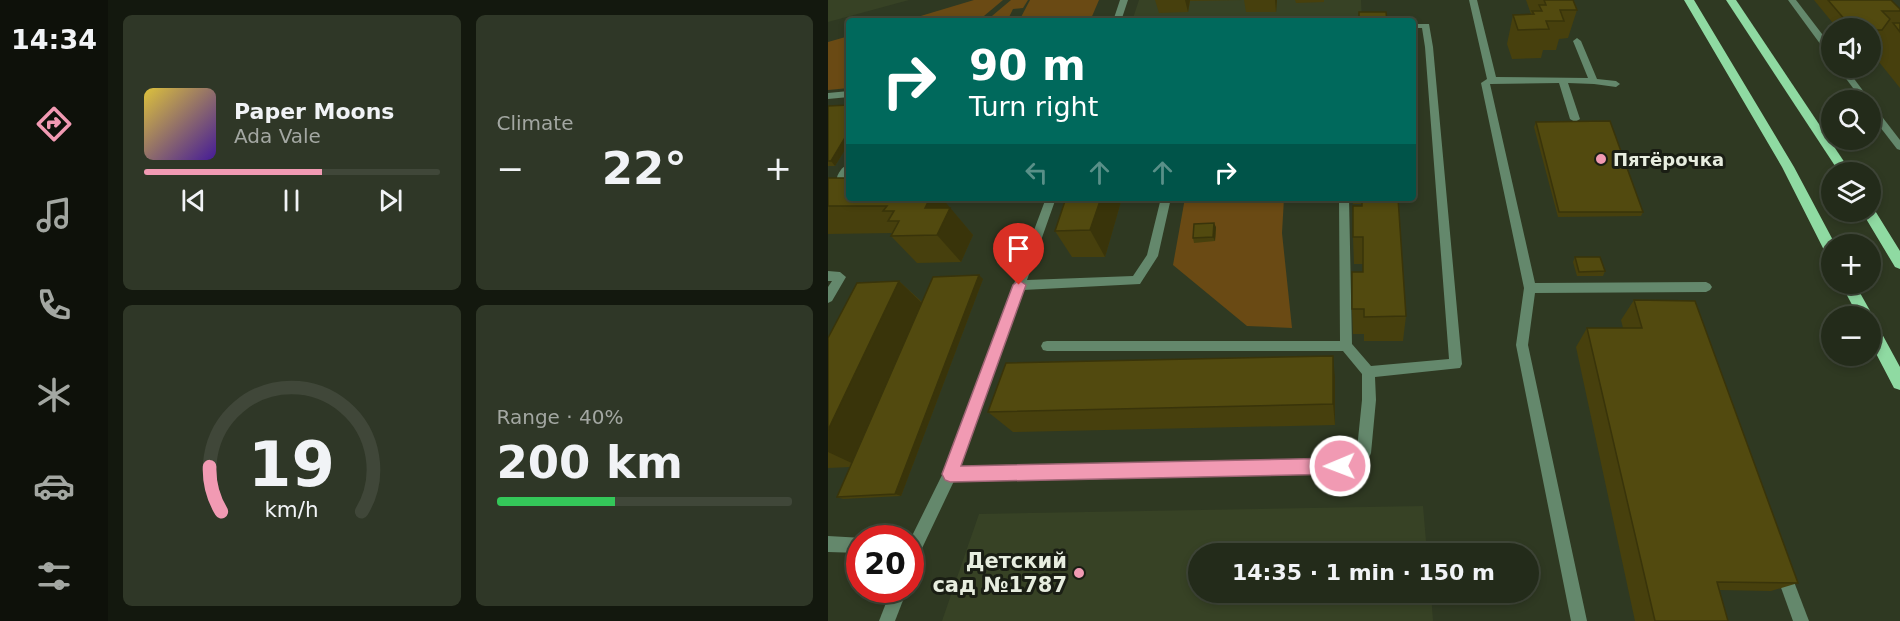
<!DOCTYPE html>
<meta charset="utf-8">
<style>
body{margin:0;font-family:"DejaVu Sans",sans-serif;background:#2f3727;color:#f1f3f6;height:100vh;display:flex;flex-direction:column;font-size:22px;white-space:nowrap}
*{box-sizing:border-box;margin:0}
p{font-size:20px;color:#a3a7a2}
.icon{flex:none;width:33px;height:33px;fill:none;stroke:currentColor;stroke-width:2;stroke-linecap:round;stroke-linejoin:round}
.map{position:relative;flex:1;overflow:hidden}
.side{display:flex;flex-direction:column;gap:15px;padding:15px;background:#13180e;width:720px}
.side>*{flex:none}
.hud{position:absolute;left:18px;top:18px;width:570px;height:183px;border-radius:6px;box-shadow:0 3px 9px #0003,0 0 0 2px #404739;background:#00695c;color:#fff;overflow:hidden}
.buttons{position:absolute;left:993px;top:18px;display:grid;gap:12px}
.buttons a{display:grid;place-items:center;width:60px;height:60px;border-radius:50%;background:#232b1a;box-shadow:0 3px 9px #0003,0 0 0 2px #404739;font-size:30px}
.speed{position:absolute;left:18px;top:525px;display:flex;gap:12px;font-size:30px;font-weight:700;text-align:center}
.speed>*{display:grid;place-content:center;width:78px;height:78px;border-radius:50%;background:#232b1a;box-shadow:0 3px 9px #0003,0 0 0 2px #404739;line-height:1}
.speed .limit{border:9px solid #d22;background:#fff;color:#111}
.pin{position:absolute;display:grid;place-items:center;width:51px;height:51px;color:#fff;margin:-62px -26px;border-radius:50% 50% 50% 0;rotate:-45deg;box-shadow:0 0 6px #0007}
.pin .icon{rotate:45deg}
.me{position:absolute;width:66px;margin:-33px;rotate:269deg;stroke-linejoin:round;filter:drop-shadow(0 0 4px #0008)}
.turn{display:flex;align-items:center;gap:21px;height:126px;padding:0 24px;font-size:27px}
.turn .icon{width:78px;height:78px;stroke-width:2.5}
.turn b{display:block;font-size:42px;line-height:51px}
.lanes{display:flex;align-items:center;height:57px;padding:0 24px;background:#0003;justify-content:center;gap:30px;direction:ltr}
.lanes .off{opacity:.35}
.big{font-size:45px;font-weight:700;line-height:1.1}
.side .tile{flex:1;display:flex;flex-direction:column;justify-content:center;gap:9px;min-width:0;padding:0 21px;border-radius:9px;background:#2f3727}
.side .dial{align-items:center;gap:0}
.dial svg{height:156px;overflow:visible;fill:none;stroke:#404739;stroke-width:7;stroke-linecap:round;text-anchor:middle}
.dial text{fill:#f1f3f6;stroke:none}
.song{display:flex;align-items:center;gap:18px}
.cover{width:72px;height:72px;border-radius:9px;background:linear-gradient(135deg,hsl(50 70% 55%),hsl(260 70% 35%))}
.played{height:6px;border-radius:3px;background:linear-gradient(90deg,#f19ab3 60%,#404739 60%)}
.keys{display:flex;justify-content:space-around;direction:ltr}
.heat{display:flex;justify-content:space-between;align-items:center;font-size:33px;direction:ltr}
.charge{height:9px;border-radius:4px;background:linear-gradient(90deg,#34c759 40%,#404739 0)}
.side .tiles{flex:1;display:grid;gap:15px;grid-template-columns:repeat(2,1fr)}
.trip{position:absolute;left:360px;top:543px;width:351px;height:60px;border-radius:30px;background:#232b1a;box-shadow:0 3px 9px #0003,0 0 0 2px #404739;font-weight:700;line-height:60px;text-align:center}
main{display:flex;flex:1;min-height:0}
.menu{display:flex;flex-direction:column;width:108px;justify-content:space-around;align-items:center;background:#0e110a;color:#a3a7a2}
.menu .icon{width:42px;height:42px}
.menu .selected{color:#f19ab3}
.menu b{font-size:27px;color:#f1f3f6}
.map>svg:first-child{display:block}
.built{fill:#374225}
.green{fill:#6a4a14}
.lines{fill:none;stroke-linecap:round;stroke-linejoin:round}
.service{fill:#64886c;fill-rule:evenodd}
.primary{fill:#8fdaa2;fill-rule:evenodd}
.wall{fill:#47400d}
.shaded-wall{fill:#39340a}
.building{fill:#524a0f;stroke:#39340a;stroke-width:1.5}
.route{fill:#f19ab3;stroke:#9d6474;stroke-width:1.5}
.poi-dot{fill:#f19ab3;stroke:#1a1e14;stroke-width:2}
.labels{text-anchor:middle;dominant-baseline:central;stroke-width:6;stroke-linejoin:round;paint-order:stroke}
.poi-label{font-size:18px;font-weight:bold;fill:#e7eddf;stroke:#1a1e14;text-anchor:start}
.near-poi-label{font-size:21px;font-weight:bold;fill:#e7eddf;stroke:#1a1e14;text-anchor:end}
</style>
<main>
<nav class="menu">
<b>14:34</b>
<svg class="icon selected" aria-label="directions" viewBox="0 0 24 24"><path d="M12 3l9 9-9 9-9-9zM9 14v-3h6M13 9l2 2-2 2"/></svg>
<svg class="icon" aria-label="music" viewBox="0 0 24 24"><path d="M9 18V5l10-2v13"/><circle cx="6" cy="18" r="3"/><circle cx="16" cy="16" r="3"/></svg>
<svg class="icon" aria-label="phone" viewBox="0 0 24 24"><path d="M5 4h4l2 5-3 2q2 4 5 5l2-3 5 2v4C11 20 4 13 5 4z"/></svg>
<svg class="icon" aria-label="climate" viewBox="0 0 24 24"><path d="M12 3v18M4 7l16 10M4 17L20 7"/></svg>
<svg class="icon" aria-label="car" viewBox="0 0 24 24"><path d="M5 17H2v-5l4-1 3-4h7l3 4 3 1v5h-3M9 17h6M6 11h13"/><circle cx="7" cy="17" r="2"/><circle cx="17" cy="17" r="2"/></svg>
<svg class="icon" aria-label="filters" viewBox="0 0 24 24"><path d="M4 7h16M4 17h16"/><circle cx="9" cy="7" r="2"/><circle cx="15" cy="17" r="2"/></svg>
</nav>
<section class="side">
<div class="tiles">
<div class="tile">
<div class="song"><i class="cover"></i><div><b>Paper Moons</b><p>Ada Vale</p></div></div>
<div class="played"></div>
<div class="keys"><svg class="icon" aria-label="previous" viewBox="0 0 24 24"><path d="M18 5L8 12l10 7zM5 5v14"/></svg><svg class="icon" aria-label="pause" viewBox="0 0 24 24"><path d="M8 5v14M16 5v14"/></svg><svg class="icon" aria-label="next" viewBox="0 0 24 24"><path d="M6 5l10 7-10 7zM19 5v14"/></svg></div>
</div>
<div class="tile"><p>Climate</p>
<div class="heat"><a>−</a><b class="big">22°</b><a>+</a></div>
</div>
<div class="tile dial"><svg viewBox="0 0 100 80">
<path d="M14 69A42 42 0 1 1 86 69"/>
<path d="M14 69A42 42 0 0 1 8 46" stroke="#f19ab3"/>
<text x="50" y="56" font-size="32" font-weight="700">19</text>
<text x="50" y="72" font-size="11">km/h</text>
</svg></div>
<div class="tile"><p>Range · 40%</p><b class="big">200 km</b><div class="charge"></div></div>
</div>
</section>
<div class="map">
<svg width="1072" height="621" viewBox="0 0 1072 621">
<rect width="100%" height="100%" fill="#2f3922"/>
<g class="built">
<path d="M 0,0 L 81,0 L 0,22 Z"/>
<path d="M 311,0 L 533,0 L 534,21 L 304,21 Z"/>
<path d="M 595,506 L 599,553 L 370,554 L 370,592 L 603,593 L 605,621 L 114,621 L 151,514 Z"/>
</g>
<g class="green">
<path d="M 146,0 L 175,0 L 150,21 L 76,21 Z"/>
<path d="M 183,0 L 200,0 L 195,8 L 185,9 L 179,21 L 158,21 Z"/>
<path d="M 202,0 L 271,0 L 262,21 L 191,21 Z"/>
<path d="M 21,36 L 21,88 L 0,90 L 0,42 Z"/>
<path d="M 357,198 L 456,198 L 454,233 L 464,328 L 419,326 L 345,265 Z"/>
</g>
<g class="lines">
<g class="service">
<path d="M 292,0 L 300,0 L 293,21 L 285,21 Z"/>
<path d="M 641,0 L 649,0 L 668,77 L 760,78 L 745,41 L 749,38 L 753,41 L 769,79 L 788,81 L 792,84 L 788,87 L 766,84 L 740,83 L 752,119 L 747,122 L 742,119 L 731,83 L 662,84 L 707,283 L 878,282 L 882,284 L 884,287 L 882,290 L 878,292 L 707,293 L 700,345 L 759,621 L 743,621 L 688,345 L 696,288 L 653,83 L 659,79 Z"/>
<path d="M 960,0 L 968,0 L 1004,47 L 1004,56 L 1001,56 Z"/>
<path d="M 585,24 L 601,24 L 605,47 L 634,364 L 632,368 L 547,377 L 548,400 L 543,453 L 541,458 L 512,473 L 126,481 L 87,563 L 82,565 L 82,540 L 116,471 L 218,198 L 228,198 L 199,280 L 305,276 L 319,255 L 333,198 L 343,198 L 330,256 L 312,284 L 195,290 L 132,467 L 511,459 L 529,449 L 534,400 L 534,374 L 515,351 L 219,351 L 215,350 L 213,346 L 215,342 L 219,341 L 512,341 L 511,198 L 521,198 L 524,344 L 543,366 L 621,359 L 597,47 L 594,28 L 585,28 Z"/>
<path d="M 1010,68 L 1018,68 L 1042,100 L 1034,100 Z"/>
<path d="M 21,91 L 21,97 L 0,99 L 0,93 Z"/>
<path d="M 1042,104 L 1045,105 L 1072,140 L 1072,150 L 1069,149 L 1042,114 Z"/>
<path d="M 21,164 L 21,183 L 9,182 C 7,176 15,165 21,164 Z"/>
<path d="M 0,271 L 12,272 L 18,277 L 4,301 L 0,303 L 0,287 L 4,281 L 0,281 Z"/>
<path d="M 0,536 L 35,538 L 32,538 L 32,553 L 0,552 Z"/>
<path d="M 955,563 L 960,566 L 981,621 L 965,621 L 947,571 L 950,566 Z"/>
<path d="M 63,590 L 79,590 L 67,621 L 51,621 Z"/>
</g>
<g class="primary">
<path d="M 856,0 L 866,0 L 966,167 L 1007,244 L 1004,244 L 1004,257 L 999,256 L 954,167 Z"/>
<path d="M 898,0 L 908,0 L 1023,172 L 1011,172 Z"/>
<path d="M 1042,208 L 1046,209 L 1072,251 L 1072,269 L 1067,267 L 1034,212 L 1042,212 Z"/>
<path d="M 1013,284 L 1027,284 L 1045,316 L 1043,320 L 1047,321 L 1072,367 L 1072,390 L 1066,388 L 1042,342 L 1042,316 L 1030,316 Z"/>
</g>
</g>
<g class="wall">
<path d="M 327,0 L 415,0 L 362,1 L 360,12 L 331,13 Z"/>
<path d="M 416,0 L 449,0 L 448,12 L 418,12 Z"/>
<path d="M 467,0 L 496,0 L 496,2 L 468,3 Z"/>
<path d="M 698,0 L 745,0 L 749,10 L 740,38 L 731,39 L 728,50 L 715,50 L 713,58 L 684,59 L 679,44 L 685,15 L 703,14 Z"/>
<path d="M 986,0 L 1063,0 L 1072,9 L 1072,88 L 1043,52 L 1049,44 L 1046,40 L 1042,40 L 1042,28 L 1009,28 Z"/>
<path d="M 21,105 L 21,143 L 7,166 L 0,166 L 0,106 Z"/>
<path d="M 708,122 L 815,212 L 813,216 L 730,217 L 706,127 Z"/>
<path d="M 0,178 L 122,208 L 145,235 L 133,262 L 89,263 L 63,236 L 64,233 L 0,234 Z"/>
<path d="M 294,198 L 277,257 L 244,257 L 227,231 Z"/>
<path d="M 525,198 L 570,198 L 578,316 L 575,341 L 536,341 L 536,334 L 525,334 L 524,309 L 535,272 L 535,264 L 526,264 L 525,237 L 534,206 L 534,204 L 525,204 Z"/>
<path d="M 388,227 L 387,241 L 366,243 L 365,238 Z"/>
<path d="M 747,257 L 777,271 L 775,276 L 749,276 L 745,262 Z"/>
<path d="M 155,279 L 73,496 L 15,499 L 9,497 L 22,467 L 0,468 L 0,338 L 71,281 L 94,302 Z"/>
<path d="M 806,300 L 970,583 L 943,591 L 891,590 L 900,621 L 807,621 L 748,347 L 759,328 L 795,328 L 793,320 Z"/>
<path d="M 507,378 L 507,425 L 185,432 L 160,412 Z"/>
</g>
<g class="shaded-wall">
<path d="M 357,0 L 362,0 L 360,12 Z"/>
<path d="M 447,0 L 449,0 L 448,12 Z"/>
<path d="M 21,131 L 21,143 L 7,166 L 3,161 Z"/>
<path d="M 87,198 L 114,198 L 145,235 L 133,262 L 109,235 Z"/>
<path d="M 273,198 L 294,198 L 277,257 L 262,230 Z"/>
<path d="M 386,223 L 388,227 L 387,241 L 385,237 Z"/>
<path d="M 151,275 L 155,279 L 73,496 L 67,494 Z"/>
<path d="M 71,281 L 98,307 L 30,466 L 0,452 L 0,430 Z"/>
<path d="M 505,356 L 507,378 L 507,425 L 505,404 Z"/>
</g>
<g class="building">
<path d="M 716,0 L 745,0 L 749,10 L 732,10 L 736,21 L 718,21 L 721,29 L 690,30 L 685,15 L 706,14 L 704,11 L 714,11 L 711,5 L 718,5 Z"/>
<path d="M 1000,0 L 1063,0 L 1072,9 L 1072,11 L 1054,11 L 1062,19 L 1054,30 L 1042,30 L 1042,28 L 1024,28 Z"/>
<path d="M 531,12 L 558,12 L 559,21 L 524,21 L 524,20 L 531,20 Z"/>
<path d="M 1065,23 L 1072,23 L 1072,32 Z"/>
<path d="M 21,105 L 21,131 L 3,161 L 0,161 L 0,106 Z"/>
<path d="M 782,121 L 815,212 L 731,212 L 708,122 Z"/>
<path d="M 0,178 L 21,178 L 21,198 L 102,198 L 97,208 L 122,208 L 109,235 L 63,236 L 71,221 L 60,221 L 66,211 L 55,211 L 59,206 L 0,206 Z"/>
<path d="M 238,198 L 273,198 L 262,230 L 227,231 Z"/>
<path d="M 534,198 L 570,198 L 578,316 L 536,317 L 536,309 L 524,309 L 524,272 L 535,272 L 535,237 L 525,237 L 525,206 L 534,206 Z"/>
<path d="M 386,223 L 385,237 L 365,238 L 366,224 Z"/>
<path d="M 747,257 L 772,257 L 777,271 L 751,272 Z"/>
<path d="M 151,275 L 67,494 L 9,497 L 105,277 Z"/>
<path d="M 71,281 L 0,430 L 0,338 L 29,283 Z"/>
<path d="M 806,300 L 867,301 L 970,583 L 889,582 L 900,621 L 827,621 L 759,328 L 814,328 Z"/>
<path d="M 505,356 L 505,404 L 160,412 L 178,363 Z"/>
</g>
<path class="route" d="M 191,280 L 198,285 L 133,466 L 512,458 L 517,460 L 520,466 L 517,471 L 512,474 L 122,482 L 117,480 L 114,474 L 185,285 Z"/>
<g class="poi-dot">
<circle cx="773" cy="159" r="6"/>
<circle cx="251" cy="573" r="6"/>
</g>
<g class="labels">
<g class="poi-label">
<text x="785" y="159">Пятёрочка</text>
</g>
<g class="near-poi-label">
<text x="239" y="561">Детский<tspan x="239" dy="24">сад №1787</tspan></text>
</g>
</g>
</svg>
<div class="buttons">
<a><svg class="icon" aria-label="sound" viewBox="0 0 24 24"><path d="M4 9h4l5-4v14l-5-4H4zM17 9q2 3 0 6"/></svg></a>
<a><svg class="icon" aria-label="search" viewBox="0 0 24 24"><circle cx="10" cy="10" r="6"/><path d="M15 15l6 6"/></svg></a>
<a><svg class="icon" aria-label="layers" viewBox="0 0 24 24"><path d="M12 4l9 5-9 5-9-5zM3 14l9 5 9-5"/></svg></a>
<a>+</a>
<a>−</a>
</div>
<div class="speed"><div class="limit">20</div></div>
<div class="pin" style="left:191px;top:285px;background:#d93025"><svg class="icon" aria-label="arrive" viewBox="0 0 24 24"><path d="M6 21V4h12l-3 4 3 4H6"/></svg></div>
<svg class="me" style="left:512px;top:466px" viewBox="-20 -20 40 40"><circle r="17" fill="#f19ab3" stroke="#fff" stroke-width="3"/><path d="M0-11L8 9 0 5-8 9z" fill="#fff"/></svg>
<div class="trip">14:35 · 1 min · 150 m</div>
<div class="hud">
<div class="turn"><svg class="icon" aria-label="right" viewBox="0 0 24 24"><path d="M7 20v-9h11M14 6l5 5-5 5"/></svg><div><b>90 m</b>Turn right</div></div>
<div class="lanes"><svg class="icon off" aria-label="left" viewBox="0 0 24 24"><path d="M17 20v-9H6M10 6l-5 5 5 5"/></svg><svg class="icon off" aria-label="ahead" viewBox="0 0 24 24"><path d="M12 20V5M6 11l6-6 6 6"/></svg><svg class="icon off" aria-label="ahead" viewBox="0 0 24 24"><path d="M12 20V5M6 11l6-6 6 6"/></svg><svg class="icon" aria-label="right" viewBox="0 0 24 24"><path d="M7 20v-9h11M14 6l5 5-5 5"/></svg></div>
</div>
</div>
</main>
